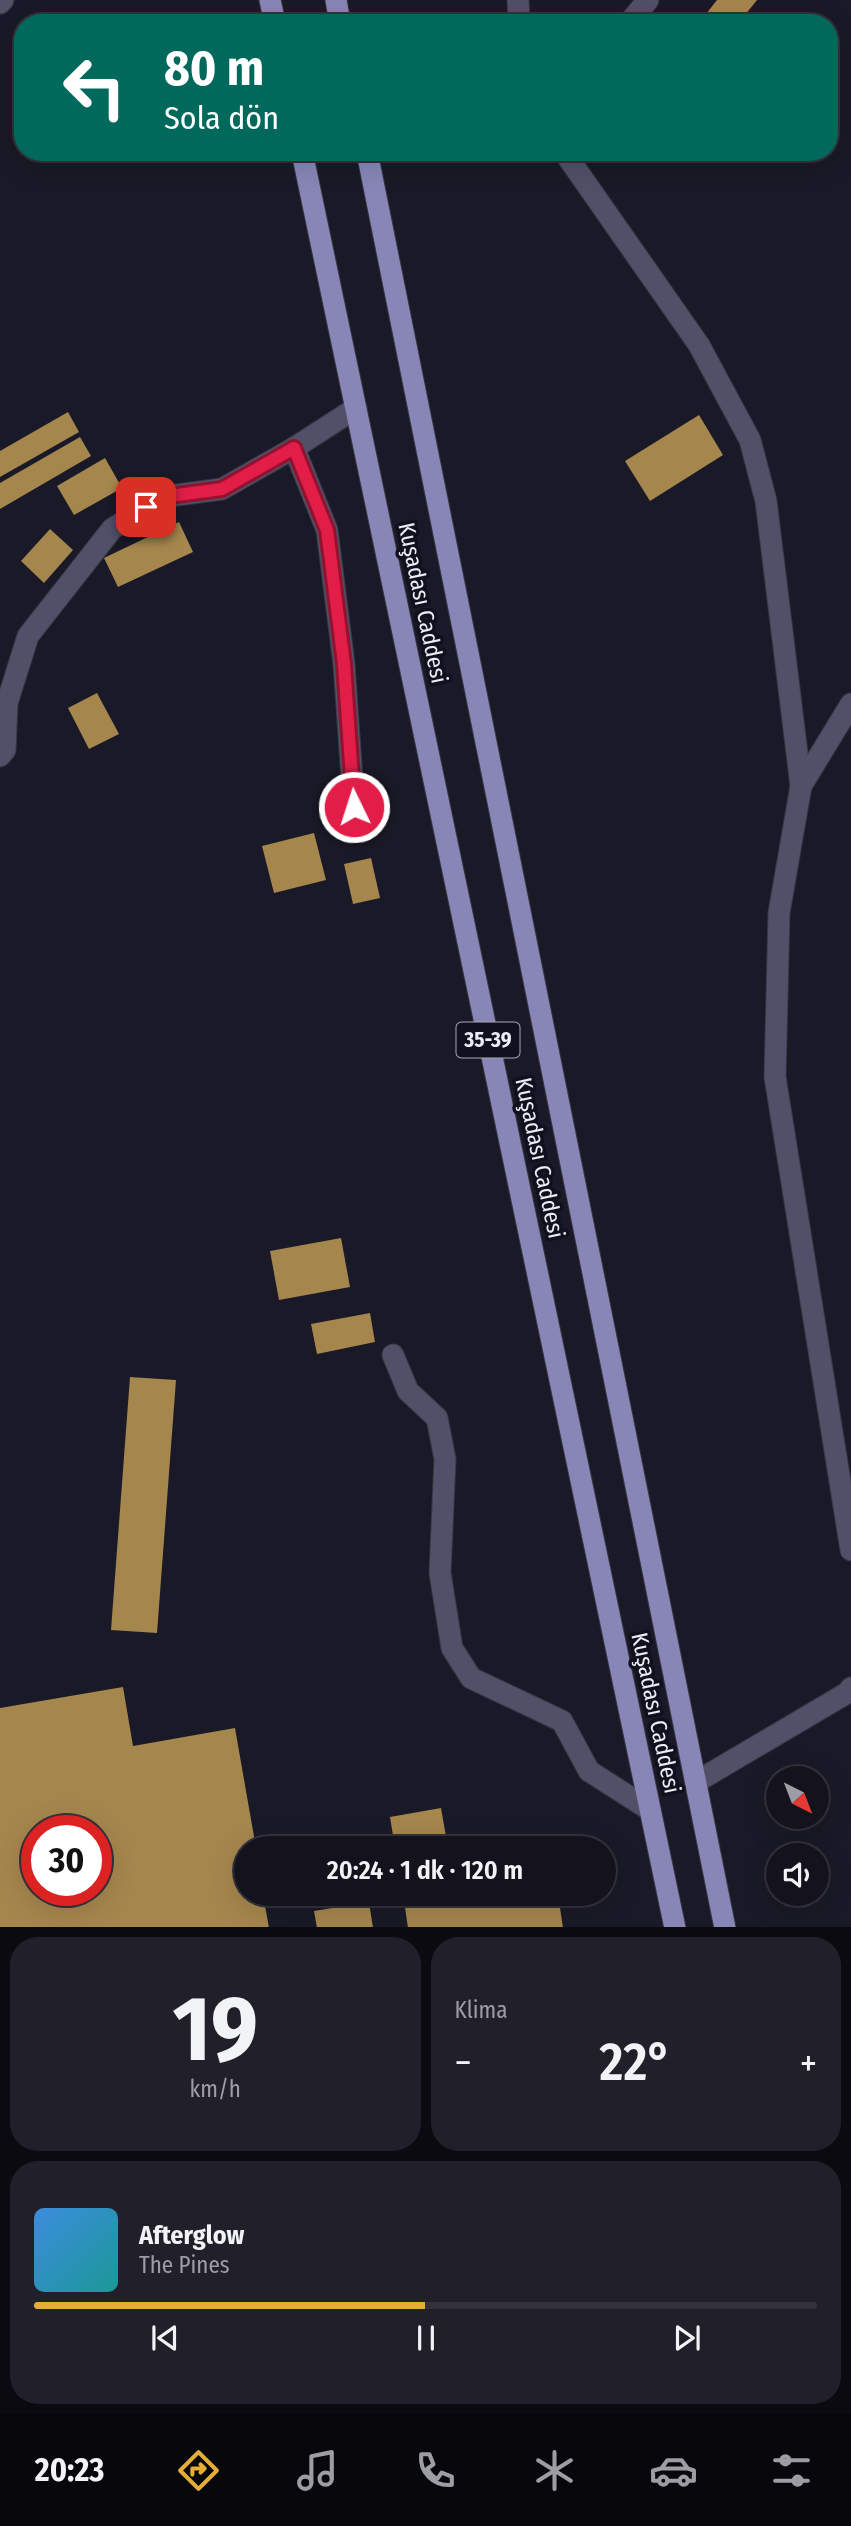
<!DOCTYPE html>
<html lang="tr">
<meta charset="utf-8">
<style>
body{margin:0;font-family:"Fira Sans Condensed",sans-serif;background:#21202a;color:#f1f3f6;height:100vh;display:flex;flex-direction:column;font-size:26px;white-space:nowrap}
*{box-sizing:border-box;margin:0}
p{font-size:23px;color:#9d9ea4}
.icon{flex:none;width:38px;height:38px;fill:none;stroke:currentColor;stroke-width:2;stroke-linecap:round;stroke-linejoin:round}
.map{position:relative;height:1927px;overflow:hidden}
.details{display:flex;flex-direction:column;gap:10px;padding:10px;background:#0b0a10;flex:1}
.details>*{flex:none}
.banner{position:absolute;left:14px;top:14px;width:824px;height:147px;border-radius:28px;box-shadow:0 7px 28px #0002,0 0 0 2px #33323b;background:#00695c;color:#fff;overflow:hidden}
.needle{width:46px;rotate:138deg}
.controls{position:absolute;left:766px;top:1766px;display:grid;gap:14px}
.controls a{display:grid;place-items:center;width:63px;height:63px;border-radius:50%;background:#14131d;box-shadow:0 7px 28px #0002,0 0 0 2px #33323b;font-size:35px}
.speed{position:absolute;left:21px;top:1815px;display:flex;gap:14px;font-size:35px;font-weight:700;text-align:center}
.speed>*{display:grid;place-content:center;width:91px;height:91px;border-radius:50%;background:#14131d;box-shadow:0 7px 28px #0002,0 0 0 2px #33323b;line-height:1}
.speed .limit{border:10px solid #d22;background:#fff;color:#111}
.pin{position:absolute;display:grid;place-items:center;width:60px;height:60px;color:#fff;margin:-30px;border-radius:14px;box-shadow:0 4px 10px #0006}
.me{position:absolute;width:77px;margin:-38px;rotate:356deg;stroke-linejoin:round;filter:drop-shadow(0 0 5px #0008)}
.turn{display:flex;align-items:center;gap:24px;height:147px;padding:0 35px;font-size:32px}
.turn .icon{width:91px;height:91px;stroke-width:2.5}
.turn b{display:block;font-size:49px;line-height:60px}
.big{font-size:52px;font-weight:600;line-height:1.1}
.details .widget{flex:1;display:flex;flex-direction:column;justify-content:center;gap:10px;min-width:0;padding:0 24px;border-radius:28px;background:#21202a}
.details .dial{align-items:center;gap:0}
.dial b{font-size:91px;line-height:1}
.song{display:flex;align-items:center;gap:21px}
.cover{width:84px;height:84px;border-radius:10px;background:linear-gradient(135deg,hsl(210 70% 55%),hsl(180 70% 35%))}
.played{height:7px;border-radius:4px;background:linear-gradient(90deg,#e5ad35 50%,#33323b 50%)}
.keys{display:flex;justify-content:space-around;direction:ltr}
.heat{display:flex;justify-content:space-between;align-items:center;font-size:38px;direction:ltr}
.details .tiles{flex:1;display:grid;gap:10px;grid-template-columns:1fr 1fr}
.widget:last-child{grid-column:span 2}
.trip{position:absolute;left:234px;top:1836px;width:382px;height:70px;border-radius:35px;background:#14131d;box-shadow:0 7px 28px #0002,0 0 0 2px #33323b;font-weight:600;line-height:70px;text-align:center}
.tabs{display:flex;height:112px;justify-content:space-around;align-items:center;background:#08080c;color:#9d9ea4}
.tabs .icon{width:49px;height:49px}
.tabs .on{color:#e5ad35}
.tabs b{font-size:32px;color:#f1f3f6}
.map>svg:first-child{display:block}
.building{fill:#a5864d;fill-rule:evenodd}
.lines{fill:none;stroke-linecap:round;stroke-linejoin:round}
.minor-casing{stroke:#373744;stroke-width:23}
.tertiary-casing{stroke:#373744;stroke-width:23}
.primary-casing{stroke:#373744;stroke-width:23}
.minor{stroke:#515068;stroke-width:21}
.tertiary{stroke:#515068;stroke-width:21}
.primary{stroke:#8886b6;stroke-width:21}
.route-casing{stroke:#92132f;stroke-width:18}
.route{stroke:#e11d48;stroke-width:12}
.labels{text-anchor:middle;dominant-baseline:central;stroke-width:7;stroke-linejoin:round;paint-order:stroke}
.shield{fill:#11101e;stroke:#aaaab5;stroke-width:2}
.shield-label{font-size:21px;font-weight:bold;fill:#ececf6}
.street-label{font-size:23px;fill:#ececf6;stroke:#11101e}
</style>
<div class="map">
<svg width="851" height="1928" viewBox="0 0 851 1928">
<rect width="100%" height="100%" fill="#1a1927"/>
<g class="building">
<path d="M 717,0 L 757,0 L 745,15 L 756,23 L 699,23 Z"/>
<path d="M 68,412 L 79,432 L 0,477 L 0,451 Z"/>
<path d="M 699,415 L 723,455 L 650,501 L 625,461 Z"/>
<path d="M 80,437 L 91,456 L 0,509 L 0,483 Z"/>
<path d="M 105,458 L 122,488 L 74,515 L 57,486 Z"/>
<path d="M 179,522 L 193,552 L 118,587 L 104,558 Z"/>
<path d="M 50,529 L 73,550 L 44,583 L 21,561 Z"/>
<path d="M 97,693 L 119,734 L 89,749 L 68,708 Z"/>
<path d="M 314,833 L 326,880 L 274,893 L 262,846 Z"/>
<path d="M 371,858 L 380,898 L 353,904 L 344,864 Z"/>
<path d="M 341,1238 L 350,1287 L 279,1300 L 270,1251 Z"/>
<path d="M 370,1313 L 375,1342 L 317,1354 L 311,1324 Z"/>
<path d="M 130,1377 L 176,1380 L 157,1633 L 111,1630 Z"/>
<path d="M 123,1687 L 133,1746 L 235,1728 L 256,1848 L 247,1848 L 247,1894 L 263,1894 L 269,1928 L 0,1928 L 0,1708 ZM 37,1830 L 96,1830 L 96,1890 L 37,1890 Z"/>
<path d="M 441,1808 L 448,1848 L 395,1848 L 390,1817 Z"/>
<path d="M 403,1894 L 455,1894 L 456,1895 L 558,1894 L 563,1928 L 408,1928 Z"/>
<path d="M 369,1902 L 373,1928 L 317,1928 L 314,1911 Z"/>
</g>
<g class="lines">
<g class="minor-casing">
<g id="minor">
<path d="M 518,0 L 519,23"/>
<path d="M 0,3 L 3,0"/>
<path d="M 629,23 L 648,0"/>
<path d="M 564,152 L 699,345 L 750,440 L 766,501 L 801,786"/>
<path d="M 294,448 L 327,530 L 344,664 L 354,807"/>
<path d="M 0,756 L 5,750 L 7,703 L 28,636 L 112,529 L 162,497 L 222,489 L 294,448 L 356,408"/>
<path d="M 393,1355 L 408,1391 L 437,1418 L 445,1459 L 440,1573 L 452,1648 L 471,1678 L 562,1721 L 589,1771 L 650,1810"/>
</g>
</g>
<g class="tertiary-casing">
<g id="tertiary">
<path d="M 851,704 L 801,786 L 779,913 L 775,1077 L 851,1550"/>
<path d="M 696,1782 L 847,1693 L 851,1688"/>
</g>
</g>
<g class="primary-casing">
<g id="primary">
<path d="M 270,0 L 275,23"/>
<path d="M 336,0 L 340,23"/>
<path d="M 302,152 L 675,1928"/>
<path d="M 367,152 L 725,1928"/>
</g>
</g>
<use href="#minor" class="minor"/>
<use href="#tertiary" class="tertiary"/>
<use href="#primary" class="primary"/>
</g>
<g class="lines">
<g class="route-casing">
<path id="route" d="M 146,507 L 162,497 L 222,489 L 294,448 L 327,530 L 344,664 L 354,807"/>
</g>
<use href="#route" class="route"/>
</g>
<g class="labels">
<rect class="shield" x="456.5" y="1022.5" width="63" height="35" rx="5"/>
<g class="shield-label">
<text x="488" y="1040">35-39</text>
</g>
<g class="street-label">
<text transform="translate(423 603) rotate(78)">Kuşadası Caddesi</text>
<text transform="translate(540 1158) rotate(78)">Kuşadası Caddesi</text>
<text transform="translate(656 1713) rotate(78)">Kuşadası Caddesi</text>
</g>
</g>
</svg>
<div class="controls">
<a><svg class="needle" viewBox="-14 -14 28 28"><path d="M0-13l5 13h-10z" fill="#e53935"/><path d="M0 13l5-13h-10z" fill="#9d9ea4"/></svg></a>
<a><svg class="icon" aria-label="sound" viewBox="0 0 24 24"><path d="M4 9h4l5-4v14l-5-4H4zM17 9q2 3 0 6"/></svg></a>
</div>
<div class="speed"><div class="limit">30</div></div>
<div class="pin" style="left:146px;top:507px;background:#d93025"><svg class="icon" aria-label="arrive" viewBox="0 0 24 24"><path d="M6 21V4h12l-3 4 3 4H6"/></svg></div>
<svg class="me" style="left:354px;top:807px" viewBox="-20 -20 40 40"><circle r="17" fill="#e11d48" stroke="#fff" stroke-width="3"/><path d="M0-11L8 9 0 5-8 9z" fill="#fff"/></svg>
<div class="trip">20:24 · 1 dk · 120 m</div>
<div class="banner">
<div class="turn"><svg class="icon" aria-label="left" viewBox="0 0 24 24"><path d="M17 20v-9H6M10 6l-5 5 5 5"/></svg><div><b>80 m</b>Sola dön</div></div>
</div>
</div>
<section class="details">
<div class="tiles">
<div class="widget dial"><b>19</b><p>km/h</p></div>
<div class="widget"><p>Klima</p>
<div class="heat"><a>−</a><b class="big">22°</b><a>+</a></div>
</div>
<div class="widget">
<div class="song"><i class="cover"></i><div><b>Afterglow</b><p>The Pines</p></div></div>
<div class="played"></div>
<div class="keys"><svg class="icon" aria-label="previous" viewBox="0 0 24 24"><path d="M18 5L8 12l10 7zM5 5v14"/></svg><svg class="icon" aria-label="pause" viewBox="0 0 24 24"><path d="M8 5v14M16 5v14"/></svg><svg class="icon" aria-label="next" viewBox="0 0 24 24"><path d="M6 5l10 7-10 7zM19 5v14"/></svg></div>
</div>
</div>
</section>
<nav class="tabs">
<b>20:23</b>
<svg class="icon on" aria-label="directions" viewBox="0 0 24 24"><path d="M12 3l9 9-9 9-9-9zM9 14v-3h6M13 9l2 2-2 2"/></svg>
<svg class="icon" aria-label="music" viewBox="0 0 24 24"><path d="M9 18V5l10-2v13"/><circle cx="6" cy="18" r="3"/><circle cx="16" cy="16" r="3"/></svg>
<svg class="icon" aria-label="phone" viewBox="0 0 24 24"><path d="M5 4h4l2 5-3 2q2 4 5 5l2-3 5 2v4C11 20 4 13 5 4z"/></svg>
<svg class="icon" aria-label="climate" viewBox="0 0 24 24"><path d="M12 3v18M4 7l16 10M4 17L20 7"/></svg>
<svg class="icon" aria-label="car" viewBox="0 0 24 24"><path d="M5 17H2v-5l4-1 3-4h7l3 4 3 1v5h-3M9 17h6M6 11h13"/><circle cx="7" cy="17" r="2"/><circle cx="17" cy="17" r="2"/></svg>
<svg class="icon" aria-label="filters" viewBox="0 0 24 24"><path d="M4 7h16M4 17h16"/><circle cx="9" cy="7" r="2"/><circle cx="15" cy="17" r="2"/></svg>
</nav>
